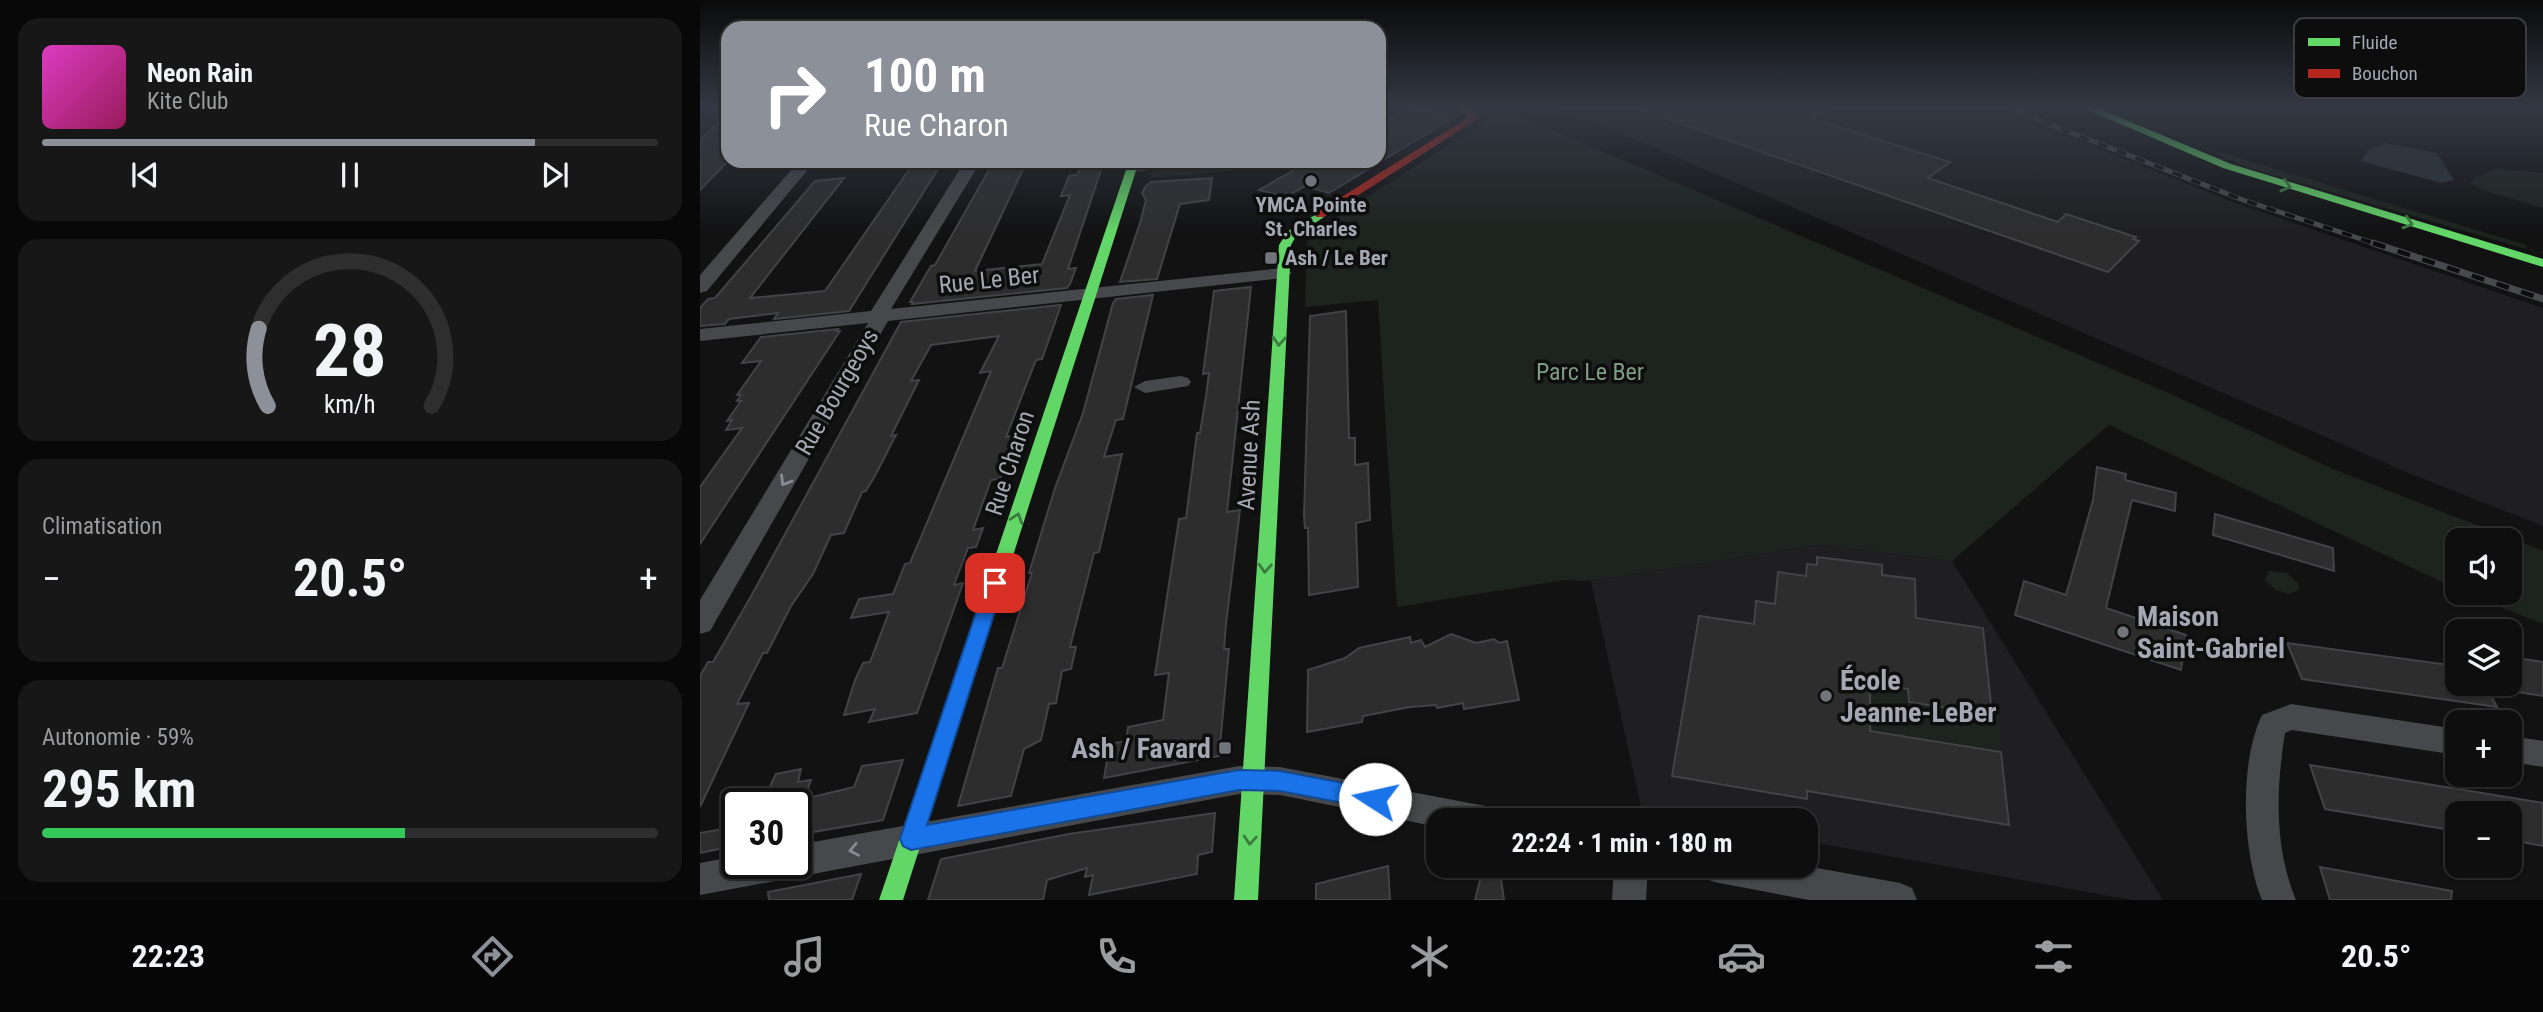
<!DOCTYPE html>
<html lang="fr">
<meta charset="utf-8">
<style>
body{margin:0;font-family:"Roboto Condensed",sans-serif;background:#171717;color:#f1f3f6;height:100vh;display:flex;flex-direction:column;font-size:26px;white-space:nowrap}
*{box-sizing:border-box;margin:0}
p{font-size:23px;color:#9b9c9e}
.icon{flex:none;width:38px;height:38px;fill:none;stroke:currentColor;stroke-width:2;stroke-linecap:round;stroke-linejoin:round}
.map{position:relative;flex:1;overflow:hidden}
.details{display:flex;flex-direction:column;gap:18px;padding:18px;background:#080808;width:700px}
.details>*{flex:none}
.banner{position:absolute;left:21px;top:21px;width:665px;height:147px;border-radius:21px;box-shadow:0 2px 5px #0004,0 0 0 2px #2e2e2e;background:#8c9099;color:#fff;overflow:hidden}
.controls{position:absolute;left:1745px;top:528px;display:grid;gap:14px}
.controls a{display:grid;place-items:center;width:77px;height:77px;border-radius:14px;background:#0e0e0e;box-shadow:0 2px 5px #0004,0 0 0 2px #2e2e2e;font-size:35px}
.speed{position:absolute;left:21px;top:788px;display:flex;gap:14px;font-size:35px;font-weight:700;text-align:center}
.speed>*{display:grid;place-content:center;width:91px;height:91px;border-radius:50%;background:#0e0e0e;box-shadow:0 2px 5px #0004,0 0 0 2px #2e2e2e;line-height:1}
.speed .limit{border:4px solid #111;border-radius:10px;background:#fff;color:#111}
.pin{position:absolute;display:grid;place-items:center;width:60px;height:60px;color:#fff;margin:-30px;border-radius:14px;box-shadow:0 4px 10px #0006}
.me{position:absolute;width:77px;margin:-38px;rotate:280deg;stroke-linejoin:round;filter:drop-shadow(0 0 5px #0008)}
.turn{display:flex;align-items:center;gap:24px;height:147px;padding:0 28px;font-size:32px}
.turn .icon{width:91px;height:91px;stroke-width:2.5}
.turn b{display:block;font-size:49px;line-height:60px}
.big{font-size:52px;font-weight:700;line-height:1.1}
.details .card{flex:1;display:flex;flex-direction:column;justify-content:center;gap:10px;min-width:0;padding:0 24px;border-radius:21px;background:#171717}
.details .dial{align-items:center;gap:0}
.dial svg{height:182px;overflow:visible;fill:none;stroke:#2e2e2e;stroke-width:7;stroke-linecap:round;text-anchor:middle}
.dial text{fill:#f1f3f6;stroke:none}
.song{display:flex;align-items:center;gap:21px}
.cover{width:84px;height:84px;border-radius:10px;background:linear-gradient(135deg,hsl(310 70% 55%),hsl(330 70% 35%))}
.played{height:7px;border-radius:4px;background:linear-gradient(90deg,#8c9099 80%,#2e2e2e 80%)}
.keys{display:flex;justify-content:space-around;direction:ltr}
.heat{display:flex;justify-content:space-between;align-items:center;font-size:38px;direction:ltr}
.charge{height:10px;border-radius:5px;background:linear-gradient(90deg,#34c759 59%,#2e2e2e 0)}
.trip{position:absolute;left:726px;top:808px;width:392px;height:70px;border-radius:21px;background:#0e0e0e;box-shadow:0 2px 5px #0004,0 0 0 2px #2e2e2e;font-weight:700;line-height:70px;text-align:center}
.tab-bar{display:flex;height:112px;justify-content:space-around;align-items:center;background:#060606;color:#9b9c9e}
.tab-bar .icon{width:49px;height:49px}
.tab-bar .selected{color:#8c9099}
.tab-bar b{font-size:32px;color:#f1f3f6}
main{display:flex;flex:1;min-height:0}
.map>svg:first-child{display:block}
.built{fill:#1f1f21}
.green{fill:#1d231e}
.water{fill:#2b3137}
.building{fill:#2d2d2e;stroke:#424346;stroke-width:2}
.lines{fill:none;stroke-linecap:round;stroke-linejoin:round}
.street{fill:#47484b;fill-rule:evenodd}
.fast{fill:#63d668;fill-rule:evenodd}
.jam{fill:#b3261e;fill-rule:evenodd}
.rail-far1-casing{stroke:#48494c;stroke-width:5}
.rail-casing{stroke:#48494c;stroke-width:7}
.rail-far1{stroke:#0d0d0e;stroke-width:3.5;stroke-dasharray:10;stroke-linecap:butt}
.rail{stroke:#0d0d0e;stroke-width:4.5;stroke-dasharray:13;stroke-linecap:butt}
.oneway{stroke:#3c7c40}
.oneway2{stroke:#898b94}
.route{fill:#1a73e8;stroke:#114b97;stroke-width:2}
.poi-dot{fill:#72747b;stroke:#0d0d0e;stroke-width:2.5}
.labels{text-anchor:middle;dominant-baseline:central;stroke-width:7;stroke-linejoin:round;paint-order:stroke}
.far-poi-label{font-size:21px;font-weight:bold;fill:#a5a8b3;stroke:#0d0d0e}
.street-label{font-size:24px;fill:#a5a8b3;stroke:#0d0d0e}
.park-label{font-size:24px;fill:#7d9c81;stroke:#0d0d0e}
.near-poi-label{font-size:28px;font-weight:bold;fill:#a5a8b3;stroke:#0d0d0e;text-anchor:start}
.key{fill:#0d0d0e;stroke:#3b3c40;stroke-width:2}
.key-label{font-size:19px;fill:#a5a8b3}
</style>
<main>
<section class="details">
<div class="card">
<div class="song"><i class="cover"></i><div><b>Neon Rain</b><p>Kite Club</p></div></div>
<div class="played"></div>
<div class="keys"><svg class="icon" aria-label="previous" viewBox="0 0 24 24"><path d="M18 5L8 12l10 7zM5 5v14"/></svg><svg class="icon" aria-label="pause" viewBox="0 0 24 24"><path d="M8 5v14M16 5v14"/></svg><svg class="icon" aria-label="next" viewBox="0 0 24 24"><path d="M6 5l10 7-10 7zM19 5v14"/></svg></div>
</div>
<div class="card dial"><svg viewBox="0 0 100 80">
<path d="M14 69A42 42 0 1 1 86 69"/>
<path d="M14 69A42 42 0 0 1 10 35" stroke="#8c9099"/>
<text x="50" y="56" font-size="32" font-weight="700">28</text>
<text x="50" y="72" font-size="11">km/h</text>
</svg></div>
<div class="card"><p>Climatisation</p>
<div class="heat"><a>−</a><b class="big">20.5°</b><a>+</a></div>
</div>
<div class="card"><p>Autonomie · 59%</p><b class="big">295 km</b><div class="charge"></div></div>
</section>
<div class="map">
<svg width="1843" height="900" viewBox="0 0 1843 900">
<rect width="100%" height="100%" fill="#121213"/>
<g class="built">
<path d="M 851,107 L 1294,107 L 1532,202 L 1843,308 L 1843,526 L 1711,474 L 946,144 Z"/>
<path d="M 1118,545 L 1252,561 L 1463,900 L 1432,900 L 1106,841 L 1106,821 L 993,821 L 942,811 L 891,581 Z"/>
</g>
<g class="green">
<path d="M 806,110 L 1471,394 L 1633,469 L 1843,551 L 1843,624 L 1765,593 L 1810,593 L 1810,541 L 1757,541 L 1757,589 L 1409,425 L 1252,561 L 1118,545 L 891,581 L 864,580 L 697,607 L 678,300 L 605,307 L 607,241 L 614,231 L 783,123 L 789,116 Z"/>
<path d="M 1502,147 L 1843,250 L 1827,245 L 1825,248 L 1841,253 L 1843,251 L 1843,254 L 1546,167 Z"/>
<path d="M 554,161 L 601,161 L 593,165 L 451,178 L 452,174 L 447,174 L 455,170 Z"/>
<path d="M 1795,169 L 1843,173 L 1843,208 L 1782,190 L 1770,183 L 1774,178 Z"/>
<path d="M 1569,571 L 1587,573 L 1599,584 L 1599,590 L 1589,594 L 1576,590 L 1565,580 Z"/>
<path d="M 1170,683 L 1208,689 L 1209,702 L 1299,716 L 1301,752 L 1170,731 Z"/>
</g>
<path class="water" d="M 1686,143 L 1737,153 L 1754,180 L 1741,183 L 1661,161 L 1668,150 Z"/>
<g class="building">
<path d="M 710,107 L 756,116 L 629,193 L 605,186 L 586,197 L 559,190 L 610,161 L 679,161 L 679,118 L 687,120 Z"/>
<path d="M 942,107 L 1133,107 L 1113,119 L 1250,162 L 1228,178 L 1358,222 L 1366,214 L 1436,237 L 1433,239 L 1439,241 L 1408,272 L 941,110 Z"/>
<path d="M 28,114 L 28,161 L 0,190 L 0,140 Z"/>
<path d="M 215,161 L 243,161 L 149,311 L 74,319 L 78,313 L 29,319 L 25,324 L 0,326 L 0,308 L 8,299 L 15,298 L 115,181 L 144,178 L 50,298 L 125,291 Z"/>
<path d="M 294,161 L 327,161 L 275,271 L 342,264 L 370,195 L 361,196 L 369,176 L 377,175 L 383,161 L 404,161 L 368,269 L 376,268 L 370,284 L 367,288 L 212,304 L 213,302 L 210,302 L 231,266 L 235,265 Z"/>
<path d="M 512,178 L 509,200 L 480,204 L 457,279 L 420,282 L 440,223 L 446,200 L 442,193 L 446,186 L 451,182 Z"/>
<path d="M 551,287 L 527,512 L 540,510 L 526,624 L 524,649 L 529,649 L 519,756 L 404,778 L 410,744 L 426,741 L 428,727 L 463,720 L 469,673 L 455,675 L 479,519 L 486,518 L 497,433 L 500,433 L 506,396 L 509,373 L 503,374 L 514,291 Z"/>
<path d="M 453,295 L 423,419 L 416,420 L 404,457 L 422,454 L 399,552 L 394,553 L 370,647 L 376,647 L 371,669 L 362,671 L 356,703 L 349,704 L 341,740 L 324,749 L 311,796 L 258,806 L 298,668 L 302,668 L 332,573 L 329,573 L 355,488 L 383,413 L 413,303 L 416,299 Z"/>
<path d="M 361,305 L 342,359 L 336,360 L 306,437 L 315,435 L 300,479 L 291,480 L 273,530 L 283,528 L 276,547 L 268,548 L 254,585 L 263,583 L 217,713 L 169,722 L 175,709 L 144,715 L 155,680 L 163,663 L 170,662 L 189,612 L 151,618 L 159,599 L 193,594 L 205,564 L 210,563 L 291,371 L 280,373 L 299,336 L 231,345 L 211,381 L 219,380 L 191,436 L 196,435 L 176,474 L 166,491 L 162,492 L 144,533 L 131,535 L 113,574 L 91,606 L 67,653 L 63,653 L 37,704 L 49,703 L 0,807 L 0,676 L 8,662 L 13,662 L 50,598 L 201,322 Z"/>
<path d="M 646,311 L 649,438 L 655,438 L 655,465 L 668,463 L 670,520 L 656,523 L 658,587 L 609,595 L 608,528 L 605,528 L 604,516 L 610,316 Z"/>
<path d="M 138,329 L 136,331 L 140,331 L 0,544 L 0,487 L 42,428 L 26,430 L 32,420 L 27,421 L 41,401 L 37,401 L 41,395 L 37,395 L 61,361 L 42,363 L 61,337 Z"/>
<path d="M 1397,467 L 1426,474 L 1425,480 L 1476,493 L 1475,511 L 1432,500 L 1406,608 L 1486,635 L 1481,670 L 1315,615 L 1324,581 L 1366,595 L 1393,500 Z"/>
<path d="M 1515,514 L 1633,548 L 1634,571 L 1513,535 Z"/>
<path d="M 1117,557 L 1182,565 L 1182,575 L 1215,579 L 1216,618 L 1283,628 L 1292,715 L 1209,702 L 1208,689 L 1170,683 L 1170,731 L 1301,752 L 1309,825 L 1107,791 L 1107,799 L 972,776 L 999,616 L 1054,624 L 1056,601 L 1075,604 L 1078,572 L 1106,576 L 1107,564 L 1117,565 Z"/>
<path d="M 751,634 L 776,643 L 794,639 L 799,643 L 807,641 L 819,700 L 764,709 L 763,703 L 737,708 L 736,705 L 710,707 L 663,716 L 662,722 L 607,732 L 608,670 L 645,658 L 659,648 L 710,637 L 711,643 L 721,640 L 725,647 Z"/>
<path d="M 1587,643 L 1757,666 L 1757,684 L 1785,684 L 1797,707 L 1602,679 Z"/>
<path d="M 1810,657 L 1843,662 L 1843,696 L 1810,691 Z"/>
<path d="M 203,760 L 183,820 L 96,835 L 96,803 L 62,803 L 76,774 L 101,769 L 98,782 L 111,780 L 104,799 L 154,787 L 162,766 Z"/>
<path d="M 1610,765 L 1843,803 L 1843,846 L 1810,840 L 1810,814 L 1757,814 L 1757,831 L 1625,809 Z"/>
<path d="M 515,813 L 512,852 L 498,855 L 497,874 L 389,895 L 393,875 L 385,877 L 387,868 L 347,880 L 343,900 L 228,900 L 241,859 L 369,834 Z"/>
<path d="M 29,828 L 19,849 L 0,853 L 0,833 Z"/>
<path d="M 688,866 L 690,900 L 616,900 L 616,884 Z"/>
<path d="M 1620,867 L 1752,891 L 1751,900 L 1630,900 Z"/>
<path d="M 800,872 L 804,900 L 775,900 L 780,880 Z"/>
<path d="M 161,874 L 152,900 L 69,900 L 68,892 Z"/>
</g>
<g class="lines">
<g class="street">
<path d="M 99,161 L 115,161 L 7,291 L 0,293 L 0,275 Z"/>
<path d="M 265,161 L 281,161 L 191,309 L 583,268 L 592,273 L 583,278 L 188,321 L 10,631 L 0,634 L 0,600 L 168,323 L 0,341 L 0,329 L 171,311 Z"/>
<path d="M 501,161 L 493,166 L 432,172 L 424,167 L 427,164 Z"/>
<path d="M 481,376 L 488,378 L 491,382 L 488,386 L 445,393 L 434,387 L 445,381 Z"/>
<path d="M 1591,704 L 1757,729 L 1757,755 L 1592,730 L 1585,733 C 1576,789 1574,847 1596,900 L 1562,900 C 1542,851 1539,763 1562,715 Z"/>
<path d="M 1810,736 L 1843,741 L 1843,767 L 1810,762 Z"/>
<path d="M 539,766 L 580,767 L 785,806 L 796,810 L 801,821 L 738,821 L 738,827 L 580,795 L 539,794 L 0,895 L 0,863 L 37,856 L 37,863 L 96,863 L 96,845 Z"/>
<path d="M 914,866 L 948,866 L 946,900 L 912,900 Z"/>
<path d="M 997,866 L 1106,866 L 1200,883 L 1212,888 L 1217,900 L 1109,900 L 1014,882 L 1002,877 Z"/>
</g>
<g class="fast">
<path d="M 1381,107 L 1395,107 L 1531,164 L 1843,259 L 1843,267 L 1523,168 Z"/>
<path d="M 429,161 L 439,161 L 203,900 L 179,900 Z"/>
<path d="M 620,212 L 624,213 L 624,217 L 596,236 L 591,245 L 558,900 L 534,900 L 579,245 L 588,231 Z"/>
</g>
<path class="jam" d="M 754,107 C 765,107 774,107 779,118 L 624,217 L 616,217 L 616,213 L 769,117 Z"/>
<g class="rail-far1-casing">
<path id="rail-far1" d="M 1305,107 L 1543,200 L 1679,245"/>
</g>
<g class="rail-casing">
<path id="rail" d="M 1673,243 L 1843,299"/>
</g>
<use href="#rail-far1" class="rail-far1"/>
<use href="#rail" class="rail"/>
</g>
<defs><path id="oneway-chevron" d="M-2-3.5L2.5 0L-2 3.5" fill="none" stroke-width="1.6" stroke-linecap="round" stroke-linejoin="round" transform="scale(1.75)"/></defs>
<g class="oneway">
<use href="#oneway-chevron" transform="translate(1586 186) rotate(17)"/>
<use href="#oneway-chevron" transform="translate(1708 223) rotate(17)"/>
<use href="#oneway-chevron" transform="translate(579 341) rotate(94)"/>
<use href="#oneway-chevron" transform="translate(317 518) rotate(-72)"/>
<use href="#oneway-chevron" transform="translate(565 568) rotate(93)"/>
<use href="#oneway-chevron" transform="translate(550 840) rotate(94)"/>
</g>
<g class="oneway2">
<use href="#oneway-chevron" transform="translate(85 481) rotate(121)"/>
<use href="#oneway-chevron" transform="translate(154 850) rotate(169)"/>
</g>
<linearGradient id="sky" x2="0" y2="1"><stop stop-color="#0a0a0a"/><stop offset="0.46" stop-color="#333944"/><stop offset="1" stop-color="#333944" stop-opacity="0"/></linearGradient>
<rect width="1843" height="233" fill="url(#sky)"/>
<path class="route" d="M 295,576 L 304,583 L 227,825 L 539,770 L 580,771 L 675,789 L 682,792 L 686,799 L 682,806 L 675,809 L 580,791 L 539,790 L 211,850 L 203,846 L 200,839 L 286,583 Z"/>
<g class="poi-dot">
<circle cx="611" cy="181" r="7"/>
<rect x="564" y="251" width="14" height="14" rx="3.5"/>
<circle cx="1423" cy="632" r="7"/>
<circle cx="1126" cy="696" r="7"/>
<rect x="518" y="741" width="14" height="14" rx="3.5"/>
</g>
<g class="labels">
<g class="far-poi-label">
<text x="611" y="205">YMCA Pointe<tspan x="611" dy="24">St. Charles</tspan></text>
<text x="585" y="258" text-anchor="start">Ash / Le Ber</text>
</g>
<g class="street-label">
<text transform="translate(289 280) rotate(-6)">Rue Le Ber</text>
<text transform="translate(137 392) rotate(-60)">Rue Bourgeoys</text>
<text transform="translate(549 455) rotate(-87)">Avenue Ash</text>
<text transform="translate(310 463) rotate(-72)">Rue Charon</text>
</g>
<g class="park-label">
<text x="890" y="372">Parc Le Ber</text>
</g>
<g class="near-poi-label">
<text x="1437" y="616">Maison<tspan x="1437" dy="32">Saint-Gabriel</tspan></text>
<text x="1140" y="680">École<tspan x="1140" dy="32">Jeanne-LeBer</tspan></text>
<text x="511" y="748" text-anchor="end">Ash / Favard</text>
</g>
</g>
<rect x="1594" y="18" width="232" height="80" rx="10" class="key"/>
<rect x="1608" y="38" width="32" height="8" fill="#63d668"/>
<rect x="1608" y="69" width="32" height="9" fill="#b3261e"/>
<g class="key-label">
<text x="1652" y="49">Fluide</text>
<text x="1652" y="80">Bouchon</text>
</g>
</svg>
<div class="controls">
<a><svg class="icon" aria-label="sound" viewBox="0 0 24 24"><path d="M4 9h4l5-4v14l-5-4H4zM17 9q2 3 0 6"/></svg></a>
<a><svg class="icon" aria-label="layers" viewBox="0 0 24 24"><path d="M12 4l9 5-9 5-9-5zM3 14l9 5 9-5"/></svg></a>
<a>+</a>
<a>−</a>
</div>
<div class="speed"><div class="limit">30</div></div>
<div class="pin" style="left:295px;top:583px;background:#d93025"><svg class="icon" aria-label="arrive" viewBox="0 0 24 24"><path d="M6 21V4h12l-3 4 3 4H6"/></svg></div>
<svg class="me" style="left:675px;top:799px" viewBox="-20 -20 40 40"><circle r="19" fill="#fff"/><path d="M0-13L10 11 0 6-10 11z" fill="#1a73e8"/></svg>
<div class="trip">22:24 · 1 min · 180 m</div>
<div class="banner">
<div class="turn"><svg class="icon" aria-label="right" viewBox="0 0 24 24"><path d="M7 20v-9h11M14 6l5 5-5 5"/></svg><div><b>100 m</b>Rue Charon</div></div>
</div>
</div>
</main>
<nav class="tab-bar">
<b>22:23</b>
<svg class="icon selected" aria-label="directions" viewBox="0 0 24 24"><path d="M12 3l9 9-9 9-9-9zM9 14v-3h6M13 9l2 2-2 2"/></svg>
<svg class="icon" aria-label="music" viewBox="0 0 24 24"><path d="M9 18V5l10-2v13"/><circle cx="6" cy="18" r="3"/><circle cx="16" cy="16" r="3"/></svg>
<svg class="icon" aria-label="phone" viewBox="0 0 24 24"><path d="M5 4h4l2 5-3 2q2 4 5 5l2-3 5 2v4C11 20 4 13 5 4z"/></svg>
<svg class="icon" aria-label="climate" viewBox="0 0 24 24"><path d="M12 3v18M4 7l16 10M4 17L20 7"/></svg>
<svg class="icon" aria-label="car" viewBox="0 0 24 24"><path d="M5 17H2v-5l4-1 3-4h7l3 4 3 1v5h-3M9 17h6M6 11h13"/><circle cx="7" cy="17" r="2"/><circle cx="17" cy="17" r="2"/></svg>
<svg class="icon" aria-label="filters" viewBox="0 0 24 24"><path d="M4 7h16M4 17h16"/><circle cx="9" cy="7" r="2"/><circle cx="15" cy="17" r="2"/></svg>
<b>20.5°</b>
</nav>
